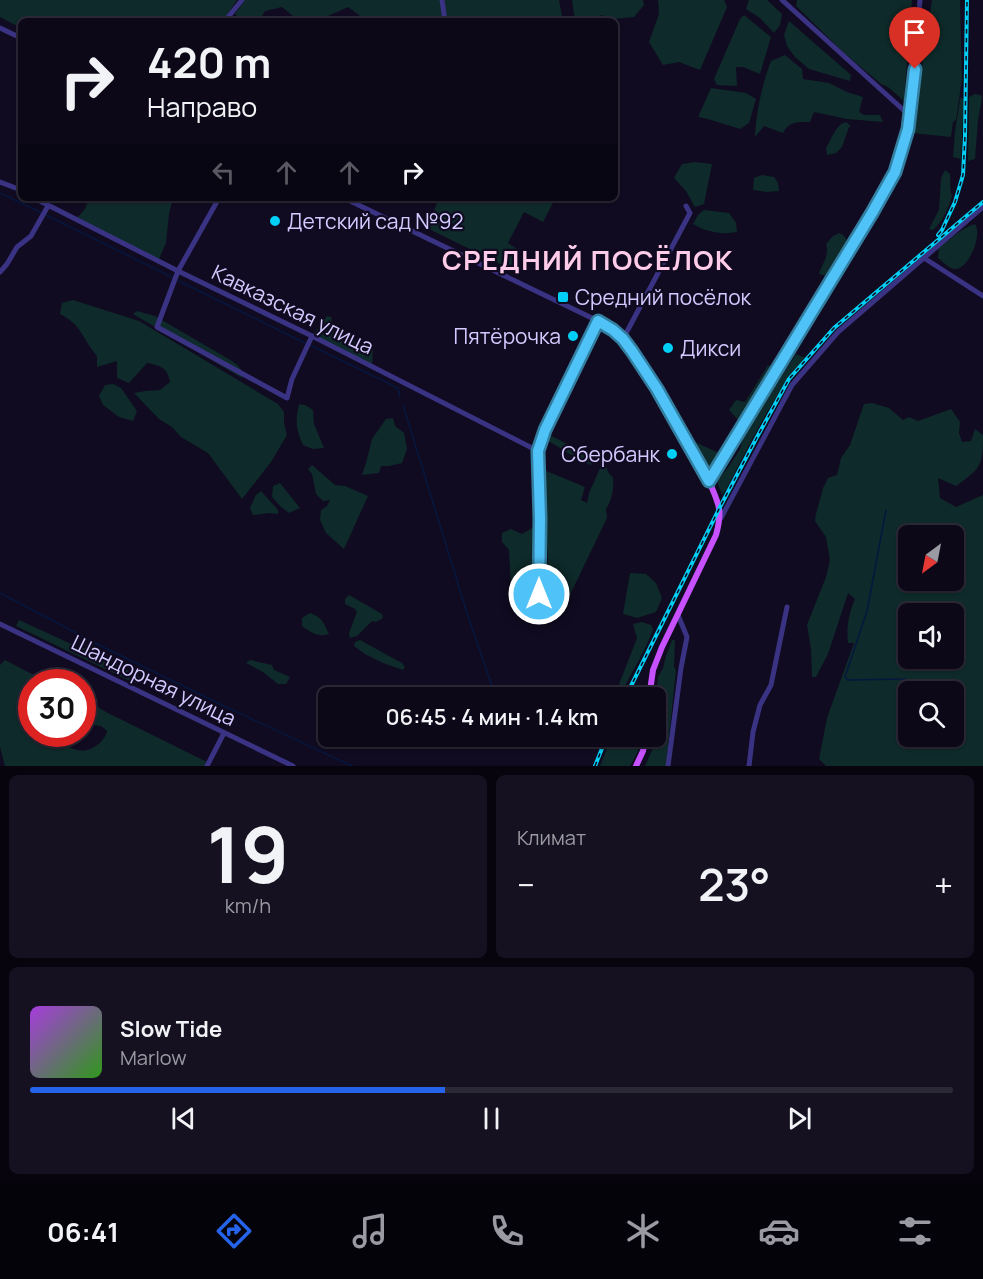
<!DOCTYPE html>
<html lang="ru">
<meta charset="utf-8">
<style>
body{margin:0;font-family:Manrope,sans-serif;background:#151121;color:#f1f3f6;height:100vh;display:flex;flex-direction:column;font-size:22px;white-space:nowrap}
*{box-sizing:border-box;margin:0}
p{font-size:20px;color:#9a9aa2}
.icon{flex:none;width:33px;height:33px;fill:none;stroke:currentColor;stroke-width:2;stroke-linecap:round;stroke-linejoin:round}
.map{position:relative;height:766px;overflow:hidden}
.details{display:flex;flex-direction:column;gap:9px;padding:9px;background:#07040d;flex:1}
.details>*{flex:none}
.banner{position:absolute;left:18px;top:18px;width:600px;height:183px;border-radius:9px;box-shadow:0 2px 4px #0004,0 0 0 2px #2c2937;background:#0c0818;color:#f1f3f6;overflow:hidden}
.needle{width:39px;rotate:212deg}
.tools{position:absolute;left:898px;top:525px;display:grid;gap:12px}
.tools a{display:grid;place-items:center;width:66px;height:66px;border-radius:9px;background:#0c0818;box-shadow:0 2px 4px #0004,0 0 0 2px #2c2937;font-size:30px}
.speed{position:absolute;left:18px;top:669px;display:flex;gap:12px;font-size:30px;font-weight:700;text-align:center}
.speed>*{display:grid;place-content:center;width:78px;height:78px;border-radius:50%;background:#0c0818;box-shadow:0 2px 4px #0004,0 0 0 2px #2c2937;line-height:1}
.speed .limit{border:9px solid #d22;background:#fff;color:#111}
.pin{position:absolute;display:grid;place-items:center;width:51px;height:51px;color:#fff;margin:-62px -26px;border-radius:50% 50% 50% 0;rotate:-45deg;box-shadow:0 0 6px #0007}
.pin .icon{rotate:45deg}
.me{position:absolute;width:66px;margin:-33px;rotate:0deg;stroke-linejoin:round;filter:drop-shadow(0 0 4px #0008)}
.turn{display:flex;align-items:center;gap:21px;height:126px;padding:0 30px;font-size:27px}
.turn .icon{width:78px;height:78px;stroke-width:2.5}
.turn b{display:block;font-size:42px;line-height:51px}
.lanes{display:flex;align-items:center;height:57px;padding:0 30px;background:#0003;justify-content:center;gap:30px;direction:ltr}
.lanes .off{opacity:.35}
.big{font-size:45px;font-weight:600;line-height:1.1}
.details .tile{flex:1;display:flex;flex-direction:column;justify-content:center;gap:9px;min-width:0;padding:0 21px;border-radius:9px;background:#151121}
.details .dial{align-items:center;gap:0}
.dial b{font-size:78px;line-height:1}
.song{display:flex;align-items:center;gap:18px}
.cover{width:72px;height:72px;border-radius:9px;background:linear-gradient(135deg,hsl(280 70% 55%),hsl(110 70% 35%))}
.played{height:6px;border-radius:3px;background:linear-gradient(90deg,#2563eb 45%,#2c2937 45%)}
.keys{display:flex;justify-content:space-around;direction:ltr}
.heat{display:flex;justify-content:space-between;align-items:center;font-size:33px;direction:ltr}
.details .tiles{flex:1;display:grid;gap:9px;grid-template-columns:1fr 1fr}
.tile:last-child{grid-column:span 2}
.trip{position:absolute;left:318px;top:687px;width:348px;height:60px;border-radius:9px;background:#0c0818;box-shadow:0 2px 4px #0004,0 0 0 2px #2c2937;font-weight:600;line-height:60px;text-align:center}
.tab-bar{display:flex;height:96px;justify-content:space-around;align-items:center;background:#05030a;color:#9a9aa2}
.tab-bar .icon{width:42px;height:42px}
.tab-bar .active{color:#2563eb}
.tab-bar b{font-size:27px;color:#f1f3f6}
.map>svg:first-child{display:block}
.green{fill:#0e2a2a;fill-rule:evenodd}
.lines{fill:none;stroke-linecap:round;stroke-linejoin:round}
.stream{stroke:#06173f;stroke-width:1.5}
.minor{stroke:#3a3383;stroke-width:5}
.major{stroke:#c851ff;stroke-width:6}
.rail-casing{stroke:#00cff5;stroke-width:4}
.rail{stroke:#100b20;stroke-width:1.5;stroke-dasharray:4.5;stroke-linecap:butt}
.route-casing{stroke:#337fa1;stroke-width:15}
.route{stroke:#4fc3f7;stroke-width:10}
.poi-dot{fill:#00cff5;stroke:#100b20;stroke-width:2}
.labels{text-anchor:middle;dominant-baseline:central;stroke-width:4.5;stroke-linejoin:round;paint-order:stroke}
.poi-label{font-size:21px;fill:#d3caff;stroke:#100b20;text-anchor:start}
.street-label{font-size:21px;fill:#d3caff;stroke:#100b20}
.district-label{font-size:27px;font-weight:bold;letter-spacing:1.5px;fill:#ffccea;stroke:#100b20}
</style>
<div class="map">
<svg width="983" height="766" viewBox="0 0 983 766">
<rect width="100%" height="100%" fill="#100b20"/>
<g class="green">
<path d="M 0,0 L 237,0 L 223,21 L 21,21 L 21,28 L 0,17 Z"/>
<path d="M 245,0 L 440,0 L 443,19 L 442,21 L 363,21 L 359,15 L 348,7 L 328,16 L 325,21 L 299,21 L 282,7 L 265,11 L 259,21 L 240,21 L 235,14 Z"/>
<path d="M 444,0 L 559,0 L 563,21 L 447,21 Z"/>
<path d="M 572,0 L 643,0 L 644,5 L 634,17 L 612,19 L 601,15 L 595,21 L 575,21 Z"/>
<path d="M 658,0 L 724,0 L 727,7 L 700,70 L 679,62 L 663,65 L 649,42 L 659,14 Z"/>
<path d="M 749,0 L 767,0 L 782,14 L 780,25 L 774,33 L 760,18 L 746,9 Z"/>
<path d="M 797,0 L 912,0 L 904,101 L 888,87 L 881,84 L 843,52 L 796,6 Z"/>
<path d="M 932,0 L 960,0 L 962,79 L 956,120 L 953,122 L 951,137 L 912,133 Z"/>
<path d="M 744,15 L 771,37 L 760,74 L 743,67 L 736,67 L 737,86 L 717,85 L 714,79 L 740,19 Z"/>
<path d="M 789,21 L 851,75 L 850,81 L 809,69 L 795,57 L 787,46 L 784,35 Z"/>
<path d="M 785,55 L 802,69 L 803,79 L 829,83 L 847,92 L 863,97 L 859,112 L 864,115 L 880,115 L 883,122 L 847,119 L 814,112 L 810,122 C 798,122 789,121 783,133 L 764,126 L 755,137 C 756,112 762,85 771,61 Z"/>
<path d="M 711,88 L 746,93 L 756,99 L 749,123 L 740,129 L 708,119 L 698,117 Z"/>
<path d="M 975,94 L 981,95 L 982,98 L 978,121 L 975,159 L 968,161 L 969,97 Z"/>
<path d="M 960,98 L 964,99 L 961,159 L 953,157 C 954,149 954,141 955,132 C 956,121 959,110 960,98 Z"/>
<path d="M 846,122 L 851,126 L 849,127 L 842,147 L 836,153 L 827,155 L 826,148 C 832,139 835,125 846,122 Z"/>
<path d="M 695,162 L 712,164 L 704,204 L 695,207 L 686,191 L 674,178 L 682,164 Z"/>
<path d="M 945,170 L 950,174 C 951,181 949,189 952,196 C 948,209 943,221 933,230 L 929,229 L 939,210 L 941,178 Z"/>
<path d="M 762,175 L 774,177 L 778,183 L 779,191 L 767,192 L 753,190 L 754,178 Z"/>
<path d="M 89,198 L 173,198 L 169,214 L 166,243 L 159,259 L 77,218 L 85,209 Z"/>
<path d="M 439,198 L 553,198 L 555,199 L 543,222 L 524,212 L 508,243 L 517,249 L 513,255 L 516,257 L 510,269 L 427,228 Z"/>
<path d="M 704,210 L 729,213 L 736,223 L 737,232 C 722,235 706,232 693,224 L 698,215 Z"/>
<path d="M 975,224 C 983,235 968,271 954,269 C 949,268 943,262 938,258 L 939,248 C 951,239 961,228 975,224 Z"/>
<path d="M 839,233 L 843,235 L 847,240 L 842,255 L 826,276 L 819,274 C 822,263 830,256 826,244 L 833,236 Z"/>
<path d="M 73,300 L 139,321 L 278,404 L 284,412 L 284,423 L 287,435 L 271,462 L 242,499 L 208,453 L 181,437 L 172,427 L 159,419 L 134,393 L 145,391 L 160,390 L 170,382 C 167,367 161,366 147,363 L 129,383 L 117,378 L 117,361 L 97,367 L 97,356 C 82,338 82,325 60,314 L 62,303 Z"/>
<path d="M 137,311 L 155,316 L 232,361 C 239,366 242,368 242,378 L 133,314 Z"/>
<path d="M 327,316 L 331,317 L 333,326 L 339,333 L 369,349 L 373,349 L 372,365 L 313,335 Z"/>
<path d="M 796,354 L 805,358 C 771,398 750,444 726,490 L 722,495 L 717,481 L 729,466 L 740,449 L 745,433 Z"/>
<path d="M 768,365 L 774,368 L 716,464 L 709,467 C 702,461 695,452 695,442 L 717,452 L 721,451 L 739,421 L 729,410 L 736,400 L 745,402 Z"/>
<path d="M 113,384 L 121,388 L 137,411 L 133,421 L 119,417 L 103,405 L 99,396 L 105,385 Z"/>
<path d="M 872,403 L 889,408 L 903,420 L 909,417 L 918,421 L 951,409 L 960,422 L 959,433 L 962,442 L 971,441 L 975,429 L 983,435 C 983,466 981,468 956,486 L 938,478 L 940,498 L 956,507 L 983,495 L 983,766 L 826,766 L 819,759 L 827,718 L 854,643 L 848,643 C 846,629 849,612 855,599 L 848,593 L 828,654 L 816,677 L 812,677 L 811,649 L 807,625 L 826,577 L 830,560 L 826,537 L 815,521 L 816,514 L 823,488 L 828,478 L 837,475 L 841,458 L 850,445 L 864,404 ZM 909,536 L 954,536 L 954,580 L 909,580 ZM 909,614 L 954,614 L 954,658 L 909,658 ZM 909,692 L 954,692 L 954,736 L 909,736 Z"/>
<path d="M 299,404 L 305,405 L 313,410 L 314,424 L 324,448 L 313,449 L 303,445 C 296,429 295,421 299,404 Z"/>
<path d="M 393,418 L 395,426 L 404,433 L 407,449 L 402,463 L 389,466 L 381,466 L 379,473 L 362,475 L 366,463 L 372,439 L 386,419 Z"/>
<path d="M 550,435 L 588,455 L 593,463 L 591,465 C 575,459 563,449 548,441 L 546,436 Z"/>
<path d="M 602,464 L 606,466 L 608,472 L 613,478 C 614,488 612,501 606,509 L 607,518 L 567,601 L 549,590 L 544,470 L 585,487 L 581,500 L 587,503 L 589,493 Z"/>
<path d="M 312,465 L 335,485 L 345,486 L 368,496 L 344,549 L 326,533 L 320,520 L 321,510 L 327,506 L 330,500 L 323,501 L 316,494 L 312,474 L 308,469 Z"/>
<path d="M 280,483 L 300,508 L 289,513 L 281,507 L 272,497 L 273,486 Z"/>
<path d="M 261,491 L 278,510 L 278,514 L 269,513 L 253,515 L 250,508 L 256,495 Z"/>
<path d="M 536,526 L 538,561 L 534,594 L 511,586 L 509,550 L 502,542 L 502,533 L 511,529 L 522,534 Z"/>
<path d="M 630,573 L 646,574 L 656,583 L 662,598 L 656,612 L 637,618 L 623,614 Z"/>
<path d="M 349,595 L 382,614 L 383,618 L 376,622 L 372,621 L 357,636 L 350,638 L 349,633 L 357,612 L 355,609 L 345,604 L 345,599 Z"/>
<path d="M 310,613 C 323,618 323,622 329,634 C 319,638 310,632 302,626 L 302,618 Z"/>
<path d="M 19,620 L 80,648 L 85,648 L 103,656 L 141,678 L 139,683 L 134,683 L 16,626 Z"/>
<path d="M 642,622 L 651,625 L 653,629 C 646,651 633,669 623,690 L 618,687 L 637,638 L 633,624 Z"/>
<path d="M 360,640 L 402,663 L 405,667 L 403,670 L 383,663 L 365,654 L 354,646 L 355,642 Z"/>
<path d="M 672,640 L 675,640 L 674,667 L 676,670 L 666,766 L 645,766 L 653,748 L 654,737 L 656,736 L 656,701 L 658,677 L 663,668 L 666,656 Z"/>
<path d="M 5,660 L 47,682 L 32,682 L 32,734 L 54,734 C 58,741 69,748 77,750 C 89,754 105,742 107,731 L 101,726 L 86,724 L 85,714 L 85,699 L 106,712 L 207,762 L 205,766 L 5,766 L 0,747 L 0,665 Z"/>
<path d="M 250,660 L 272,665 L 274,670 L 290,677 L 286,684 L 278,684 L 263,672 L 246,663 Z"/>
<path d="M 612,736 L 639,737 L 638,751 L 630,766 L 600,766 Z"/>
</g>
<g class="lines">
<g class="stream">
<path d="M 0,193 L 42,213"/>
<path d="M 46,215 L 172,277"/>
<path d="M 179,281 L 305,343"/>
<path d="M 310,345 L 398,388 L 400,397"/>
<path d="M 403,405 L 467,613 L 492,686"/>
<path d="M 886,510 L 867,611 L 845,677 L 848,680 L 906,679"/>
<path d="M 0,593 L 99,645 L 222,705 L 352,766"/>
</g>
<g class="minor">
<path d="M 442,0 L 445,21"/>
<path d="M 782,0 L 910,116"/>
<path d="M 225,21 L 242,0"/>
<path d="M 0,28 L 21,38"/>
<path d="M 0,182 L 21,190"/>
<path d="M 34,198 L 178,271 L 312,336 L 538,451"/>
<path d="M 219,198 L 178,271 L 157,327 L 287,398 L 292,379 L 312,336"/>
<path d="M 344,198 L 598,321 L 613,330 L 623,339 L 632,351 L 657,389 L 709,481 L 872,213 L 895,172 L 908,129 L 910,116 L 920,0"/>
<path d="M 924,258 L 983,296"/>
<path d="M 0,272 L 7,264 L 17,247 L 31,236 L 48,206"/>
<path d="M 623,339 L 690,213 L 686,206"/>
<path d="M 721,518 L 792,385 L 838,332 L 983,207"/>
<path d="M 539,594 L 540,518 L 538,451 L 545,430 L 598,321"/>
<path d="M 0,624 L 293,766"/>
<path d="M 207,766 L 224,733"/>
<path d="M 668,766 L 681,668 L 687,637 L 678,615"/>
<path d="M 749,766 L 753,732 L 760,705 L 771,685 L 787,607"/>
</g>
<g class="major">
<path d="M 649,698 L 653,670 L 662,647 L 716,535 C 723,509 719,505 709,481"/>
<path d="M 636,766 L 643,751 L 646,736"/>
</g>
<g class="rail-casing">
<g id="rail">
<path d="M 938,235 L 942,230 L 955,202 L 963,175 L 965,136 L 967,0"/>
<path d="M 625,698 L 720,507 L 757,437 L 789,379 L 834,328 L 983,202"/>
<path d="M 595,766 L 607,736"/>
</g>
</g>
<use href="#rail" class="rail"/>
</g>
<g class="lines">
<g class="route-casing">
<path id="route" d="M 539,594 L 540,519 L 538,451 L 545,430 L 598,321 L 613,330 L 623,339 L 632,351 L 657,389 L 709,481 L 872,213 L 895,172 L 908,129 L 915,69"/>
</g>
<use href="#route" class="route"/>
</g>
<g class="poi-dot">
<circle cx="275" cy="221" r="6"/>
<rect x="557" y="291" width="12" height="12" rx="3"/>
<circle cx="573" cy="336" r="6"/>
<circle cx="668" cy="348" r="6"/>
<circle cx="672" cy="454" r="6"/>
</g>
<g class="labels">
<g class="poi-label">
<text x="287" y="221">Детский сад №92</text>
<text x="575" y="297">Средний посёлок</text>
<text x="561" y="336" text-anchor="end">Пятёрочка</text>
<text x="680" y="348">Дикси</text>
<text x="660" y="454" text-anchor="end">Сбербанк</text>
</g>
<g class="street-label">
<text transform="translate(293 309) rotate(26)">Кавказская улица</text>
<text transform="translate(154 680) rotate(26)">Шандорная улица</text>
</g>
<g class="district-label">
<text x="588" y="259">СРЕДНИЙ ПОСЁЛОК</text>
</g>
</g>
</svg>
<div class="tools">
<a><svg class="needle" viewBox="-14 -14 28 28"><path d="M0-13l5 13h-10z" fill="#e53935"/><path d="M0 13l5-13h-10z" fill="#9a9aa2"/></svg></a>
<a><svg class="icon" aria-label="sound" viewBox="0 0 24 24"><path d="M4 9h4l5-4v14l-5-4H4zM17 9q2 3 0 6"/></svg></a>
<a><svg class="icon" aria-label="search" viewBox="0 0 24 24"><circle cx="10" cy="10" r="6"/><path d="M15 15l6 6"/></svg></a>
</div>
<div class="speed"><div class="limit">30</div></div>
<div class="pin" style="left:915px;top:69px;background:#d93025"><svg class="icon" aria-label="arrive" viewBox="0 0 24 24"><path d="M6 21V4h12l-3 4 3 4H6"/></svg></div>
<svg class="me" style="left:539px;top:594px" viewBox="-20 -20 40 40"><circle r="17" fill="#4fc3f7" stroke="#fff" stroke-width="3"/><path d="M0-11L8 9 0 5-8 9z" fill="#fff"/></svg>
<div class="trip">06:45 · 4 мин · 1.4 km</div>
<div class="banner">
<div class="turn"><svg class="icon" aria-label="right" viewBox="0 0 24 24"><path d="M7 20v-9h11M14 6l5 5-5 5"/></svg><div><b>420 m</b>Направо</div></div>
<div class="lanes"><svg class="icon off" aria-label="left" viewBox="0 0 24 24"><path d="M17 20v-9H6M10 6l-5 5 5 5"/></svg><svg class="icon off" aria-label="ahead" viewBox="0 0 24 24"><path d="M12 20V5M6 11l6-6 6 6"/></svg><svg class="icon off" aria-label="ahead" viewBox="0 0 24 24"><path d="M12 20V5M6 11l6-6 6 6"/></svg><svg class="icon" aria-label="right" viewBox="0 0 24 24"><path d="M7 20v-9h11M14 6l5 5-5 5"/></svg></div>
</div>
</div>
<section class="details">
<div class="tiles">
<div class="tile dial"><b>19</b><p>km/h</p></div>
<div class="tile"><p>Климат</p>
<div class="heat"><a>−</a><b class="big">23°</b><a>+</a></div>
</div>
<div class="tile">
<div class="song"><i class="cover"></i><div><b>Slow Tide</b><p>Marlow</p></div></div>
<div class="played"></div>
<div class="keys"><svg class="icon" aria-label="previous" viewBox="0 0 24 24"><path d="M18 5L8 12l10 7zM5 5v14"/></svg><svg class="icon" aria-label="pause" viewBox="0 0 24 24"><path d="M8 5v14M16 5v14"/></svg><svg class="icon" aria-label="next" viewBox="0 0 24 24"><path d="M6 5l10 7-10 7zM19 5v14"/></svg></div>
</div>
</div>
</section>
<nav class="tab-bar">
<b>06:41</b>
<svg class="icon active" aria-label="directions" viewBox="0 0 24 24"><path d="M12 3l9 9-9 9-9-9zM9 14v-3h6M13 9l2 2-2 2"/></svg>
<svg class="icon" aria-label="music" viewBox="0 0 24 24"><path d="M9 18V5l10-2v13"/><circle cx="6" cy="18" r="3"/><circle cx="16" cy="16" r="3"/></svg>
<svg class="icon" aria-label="phone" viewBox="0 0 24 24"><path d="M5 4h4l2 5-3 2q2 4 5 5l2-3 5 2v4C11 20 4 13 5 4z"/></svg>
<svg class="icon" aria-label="climate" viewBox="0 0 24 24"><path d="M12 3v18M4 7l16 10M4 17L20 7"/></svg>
<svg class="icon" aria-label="car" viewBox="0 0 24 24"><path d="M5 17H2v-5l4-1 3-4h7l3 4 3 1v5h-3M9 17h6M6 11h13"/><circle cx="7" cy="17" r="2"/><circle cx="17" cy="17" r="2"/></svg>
<svg class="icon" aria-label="filters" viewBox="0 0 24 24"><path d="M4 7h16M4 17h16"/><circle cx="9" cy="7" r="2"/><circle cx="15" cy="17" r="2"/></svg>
</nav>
